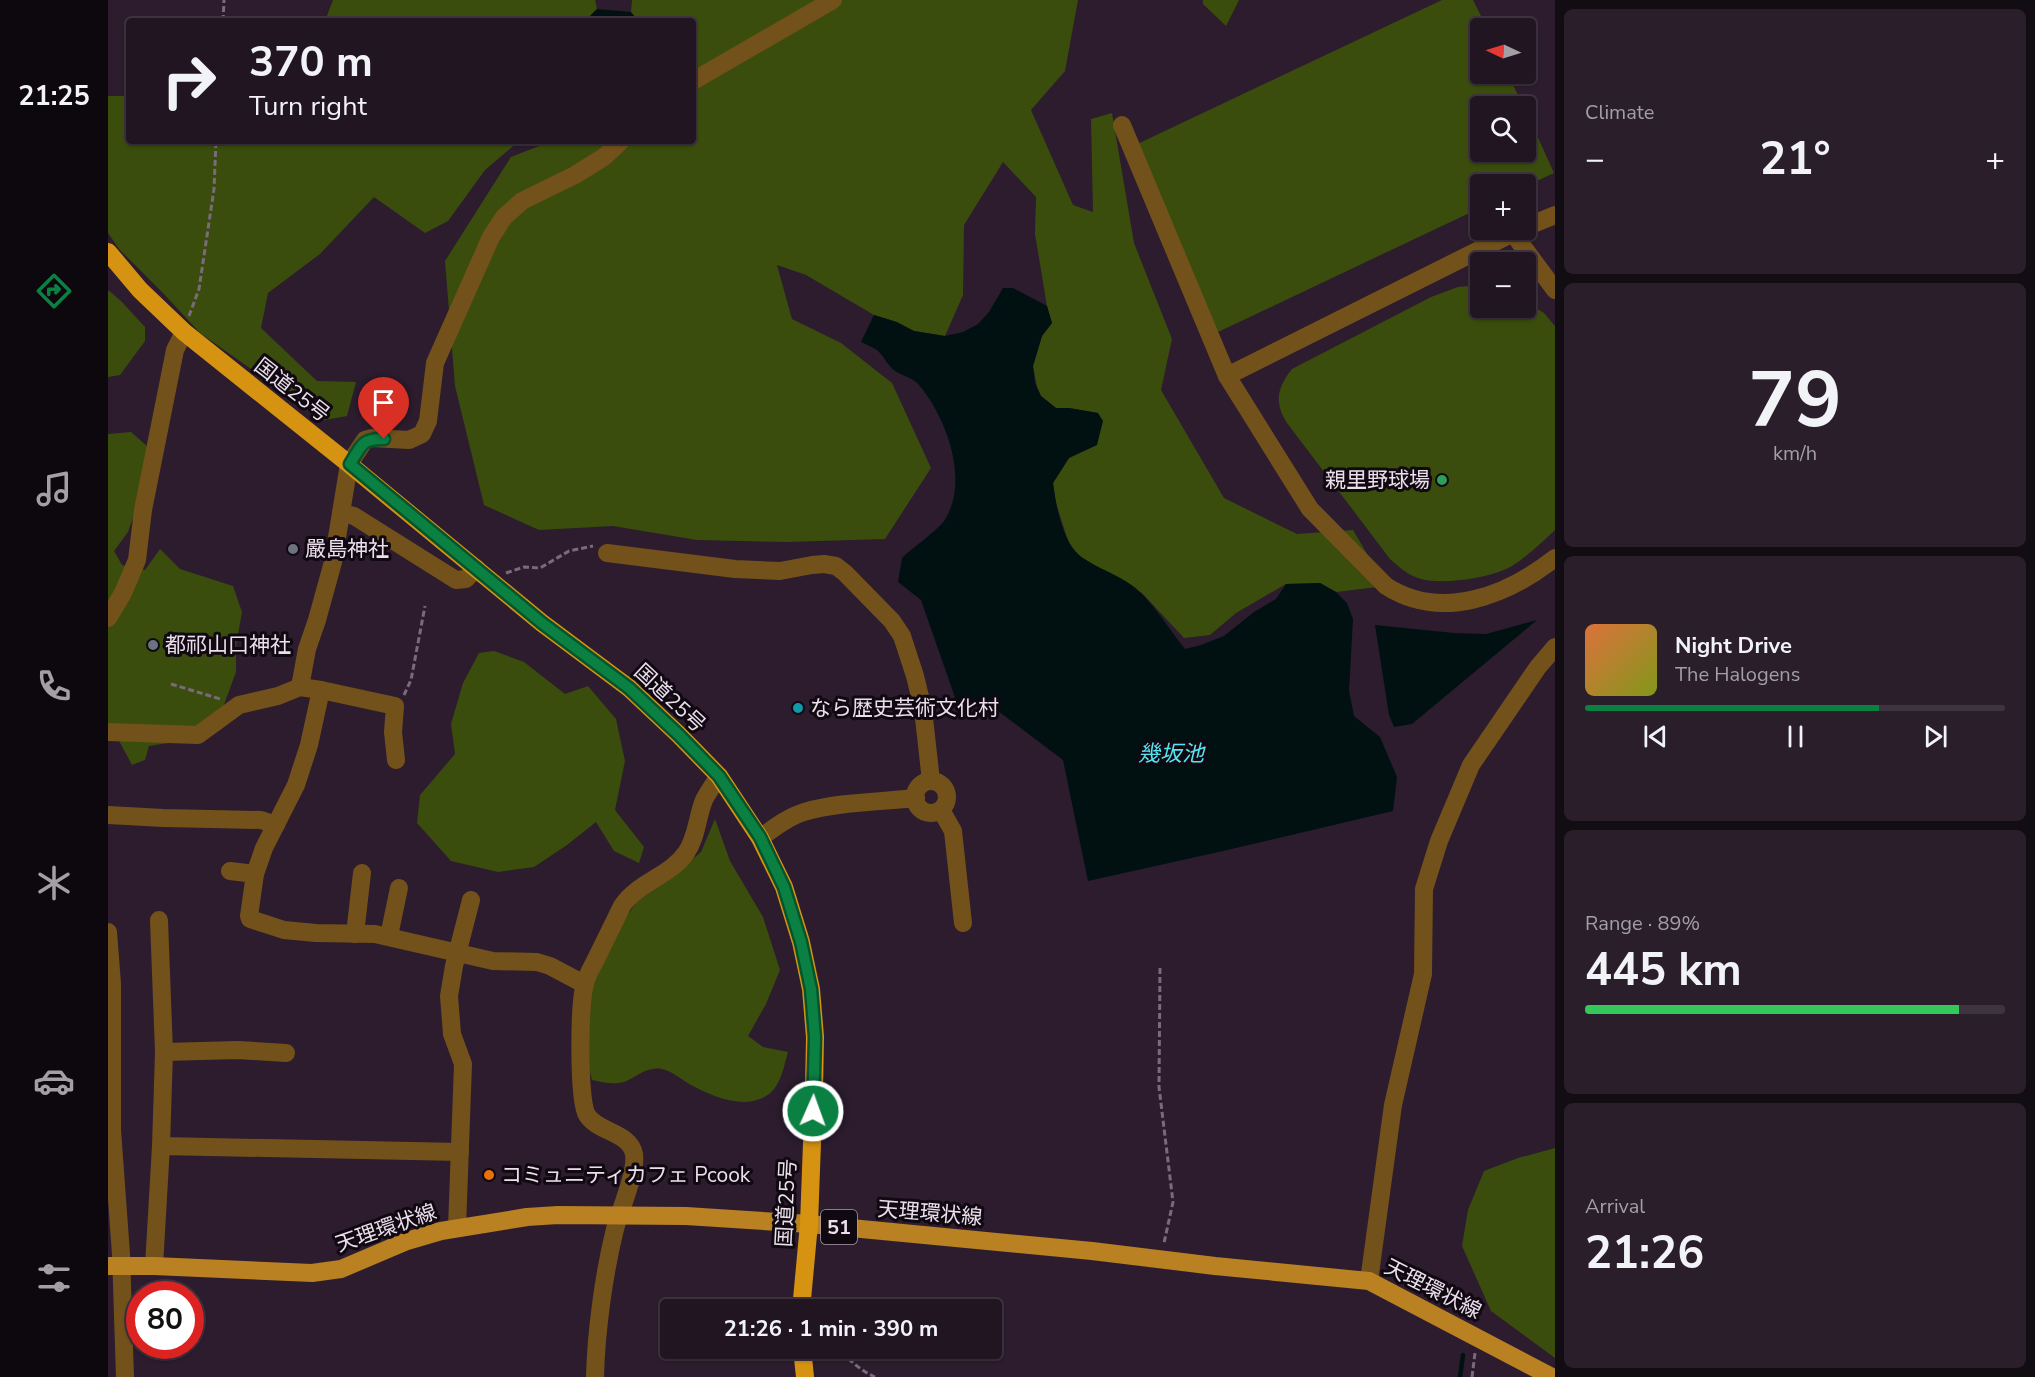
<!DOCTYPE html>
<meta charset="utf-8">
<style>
body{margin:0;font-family:"Nunito Sans","Noto Sans JP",sans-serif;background:#291e2a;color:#f1f3f6;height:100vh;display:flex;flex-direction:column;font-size:22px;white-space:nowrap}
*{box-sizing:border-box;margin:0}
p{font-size:20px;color:#a29fa5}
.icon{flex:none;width:33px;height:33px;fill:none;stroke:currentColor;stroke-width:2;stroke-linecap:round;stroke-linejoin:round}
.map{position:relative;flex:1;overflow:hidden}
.sheet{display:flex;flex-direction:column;gap:9px;padding:9px;background:#120c13;width:480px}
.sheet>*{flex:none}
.top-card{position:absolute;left:18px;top:18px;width:570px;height:126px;border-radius:6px;box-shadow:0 2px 4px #0004,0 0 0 2px #3e3440;background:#211522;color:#f1f3f6;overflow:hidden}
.needle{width:39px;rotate:274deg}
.controls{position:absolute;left:1362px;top:18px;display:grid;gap:12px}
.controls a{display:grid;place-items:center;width:66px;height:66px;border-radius:6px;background:#211522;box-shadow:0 2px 4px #0004,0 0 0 2px #3e3440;font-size:30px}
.speed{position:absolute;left:18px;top:1281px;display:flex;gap:12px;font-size:30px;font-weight:700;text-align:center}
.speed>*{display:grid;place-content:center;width:78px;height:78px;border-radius:50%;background:#211522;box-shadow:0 2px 4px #0004,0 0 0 2px #3e3440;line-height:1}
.speed .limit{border:9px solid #d22;background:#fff;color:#111}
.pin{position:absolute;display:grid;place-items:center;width:51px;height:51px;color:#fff;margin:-62px -26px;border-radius:50% 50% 50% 0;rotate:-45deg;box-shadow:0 0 6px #0007}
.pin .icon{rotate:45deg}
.me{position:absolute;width:66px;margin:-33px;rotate:2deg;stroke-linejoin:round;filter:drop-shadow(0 0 4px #0008)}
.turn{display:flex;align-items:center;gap:21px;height:126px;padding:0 24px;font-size:27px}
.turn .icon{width:78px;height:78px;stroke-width:2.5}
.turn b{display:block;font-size:42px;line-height:51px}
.big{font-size:45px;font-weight:700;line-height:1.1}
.sheet .card{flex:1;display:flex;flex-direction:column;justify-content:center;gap:9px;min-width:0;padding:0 21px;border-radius:9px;background:#291e2a}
.sheet .dial{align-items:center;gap:0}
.dial b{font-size:78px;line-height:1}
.song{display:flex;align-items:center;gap:18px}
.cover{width:72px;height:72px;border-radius:9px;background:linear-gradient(135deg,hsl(20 70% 55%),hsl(70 70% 35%))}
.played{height:6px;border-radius:3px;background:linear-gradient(90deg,#0b8043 70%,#3e3440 70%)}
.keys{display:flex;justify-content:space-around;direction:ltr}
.heat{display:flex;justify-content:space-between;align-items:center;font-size:33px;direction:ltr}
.charge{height:9px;border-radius:4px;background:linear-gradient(90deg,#34c759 89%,#3e3440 0)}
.trip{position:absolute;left:552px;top:1299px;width:342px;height:60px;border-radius:6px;background:#211522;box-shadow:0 2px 4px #0004,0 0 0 2px #3e3440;font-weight:700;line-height:60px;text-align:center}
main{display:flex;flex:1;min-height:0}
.menu{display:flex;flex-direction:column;width:108px;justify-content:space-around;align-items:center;background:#0d080e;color:#a29fa5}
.menu .icon{width:42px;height:42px}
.menu .current{color:#0b8043}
.menu b{font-size:27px;color:#f1f3f6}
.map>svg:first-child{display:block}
.green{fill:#3a4d0d}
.water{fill:#011112}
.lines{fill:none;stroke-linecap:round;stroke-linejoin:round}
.stream{stroke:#011112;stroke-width:4.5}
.path{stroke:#796b7b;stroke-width:3;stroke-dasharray:6 3;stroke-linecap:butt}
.minor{stroke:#73511b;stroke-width:18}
.major{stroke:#b98122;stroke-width:18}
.highway{stroke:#d69312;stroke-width:18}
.route-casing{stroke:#07532c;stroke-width:15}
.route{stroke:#0b8043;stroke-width:10}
.leisure-dot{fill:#2e9e5b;stroke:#100911;stroke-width:2}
.worship-dot{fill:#6b7280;stroke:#100911;stroke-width:2}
.culture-dot{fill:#0f9aa8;stroke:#100911;stroke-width:2}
.food-dot{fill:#e8710a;stroke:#100911;stroke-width:2}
.labels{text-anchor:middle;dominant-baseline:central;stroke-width:6;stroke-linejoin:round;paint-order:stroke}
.shield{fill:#100911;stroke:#a99faa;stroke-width:1.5}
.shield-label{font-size:20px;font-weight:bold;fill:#eadfeb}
.street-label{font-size:21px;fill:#eadfeb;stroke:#100911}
.poi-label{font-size:21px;fill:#eadfeb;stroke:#100911;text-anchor:start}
.water-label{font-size:22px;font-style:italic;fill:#55e5f2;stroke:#100911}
</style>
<main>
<nav class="menu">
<b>21:25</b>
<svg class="icon current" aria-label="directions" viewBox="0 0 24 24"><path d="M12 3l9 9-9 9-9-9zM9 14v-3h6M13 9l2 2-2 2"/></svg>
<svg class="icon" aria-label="music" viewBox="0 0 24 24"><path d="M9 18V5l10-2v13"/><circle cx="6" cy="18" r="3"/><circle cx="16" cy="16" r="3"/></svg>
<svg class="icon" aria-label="phone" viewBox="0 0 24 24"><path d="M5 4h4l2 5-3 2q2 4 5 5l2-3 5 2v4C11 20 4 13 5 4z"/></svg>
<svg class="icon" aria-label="climate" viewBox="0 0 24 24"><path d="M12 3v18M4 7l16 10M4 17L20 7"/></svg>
<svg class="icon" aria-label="car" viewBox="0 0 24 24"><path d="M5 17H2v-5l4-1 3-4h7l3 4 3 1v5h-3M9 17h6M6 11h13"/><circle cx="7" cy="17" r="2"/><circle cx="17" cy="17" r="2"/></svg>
<svg class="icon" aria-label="filters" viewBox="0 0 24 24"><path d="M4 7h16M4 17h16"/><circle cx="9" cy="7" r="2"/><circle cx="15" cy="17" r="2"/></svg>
</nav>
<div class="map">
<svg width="1447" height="1377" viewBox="0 0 1447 1377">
<rect width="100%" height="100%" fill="#2c1c2e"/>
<g class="green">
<path d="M 225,0 L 487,0 L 489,9 L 477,21 L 217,21 Z"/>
<path d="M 524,0 L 970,0 L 957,71 L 923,110 L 965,205 L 985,212 L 983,119 L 1004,113 L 1026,243 L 1064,339 L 1053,390 L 1116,498 L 1189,534 L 1245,530 L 1278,586 L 1228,592 L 1212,583 L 1178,584 L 1128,613 L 1102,635 L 1076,638 L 1034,593 L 974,558 L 962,547 L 948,503 L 945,483 L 961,458 L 970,453 L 990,413 L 961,408 L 948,408 L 933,396 L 929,387 L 925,366 L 934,336 L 944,323 L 939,306 L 927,234 L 928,197 L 895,162 L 856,225 L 855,295 L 837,336 L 806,331 L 782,320 L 766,315 L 698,275 L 669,265 L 684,319 L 733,343 L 784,383 L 823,468 L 777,539 L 678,542 L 589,540 L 505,526 L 431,530 L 376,505 L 347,386 L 337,261 L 403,157 L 444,141 L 585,141 L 585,21 L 530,21 L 523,12 Z"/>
<path d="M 1095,0 L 1131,0 L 1118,26 L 1095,4 Z"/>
<path d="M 1334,0 L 1365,0 L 1379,28 L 1372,28 L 1372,74 L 1400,74 L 1415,106 L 1372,106 L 1372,152 L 1418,152 L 1418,111 L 1446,173 L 1418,186 L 1418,184 L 1372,184 L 1372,208 L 1110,332 L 1023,147 Z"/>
<path d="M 0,96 L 21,96 L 21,141 L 411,141 L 377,170 L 340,221 L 317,233 L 266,197 L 212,254 L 160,293 L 153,328 L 209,381 L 248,382 L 239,416 L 211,421 L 183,397 L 92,333 L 55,293 L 11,249 L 0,233 Z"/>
<path d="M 1372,285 L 1372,308 L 1418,308 L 1418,302 L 1436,313 L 1447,326 L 1447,530 C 1433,543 1420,556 1404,566 C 1383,578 1336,585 1313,579 C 1301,576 1291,567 1282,559 L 1179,423 C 1166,402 1169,388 1184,369 L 1323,297 L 1350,287 Z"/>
<path d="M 0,290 L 13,301 L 37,327 L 37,341 L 12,375 L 0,377 Z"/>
<path d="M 23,432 L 40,447 L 33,495 L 20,532 L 6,551 L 14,565 L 37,570 L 52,549 L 72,569 L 125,586 L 134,612 L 128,646 L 128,672 L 110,721 L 81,740 L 41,746 L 37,760 L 24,765 L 9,737 L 0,737 L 0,434 Z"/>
<path d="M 386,651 L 416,662 L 457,694 L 480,686 L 508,719 L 517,761 L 507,810 L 536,847 L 531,863 L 506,851 L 488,822 L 459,845 L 426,867 L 390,872 L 343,861 L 309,823 L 312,795 L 347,754 L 343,724 L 355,683 L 371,653 Z"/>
<path d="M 607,819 L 622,861 L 655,917 L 672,970 L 658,1004 L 640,1036 L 655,1047 L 680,1052 C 676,1066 673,1085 661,1094 C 639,1111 605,1097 583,1085 C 574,1080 564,1071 554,1069 C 539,1066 529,1077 516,1082 C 506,1085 493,1082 484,1080 L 481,1069 L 479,997 L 516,920 L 533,896 L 559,881 L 593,852 Z"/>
<path d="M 1447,1148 L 1447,1358 L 1383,1311 L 1354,1246 L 1360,1210 L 1376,1171 L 1410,1158 Z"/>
</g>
<g class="water">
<path d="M 489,9 L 523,12 L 530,21 L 477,21 Z"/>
<path d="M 895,288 L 905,288 L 939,306 L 944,323 L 934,336 L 925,366 L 927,383 L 933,396 L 948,408 L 961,408 L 990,413 L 995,421 L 989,445 L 961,458 L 945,483 C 948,506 955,545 975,558 C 994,571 1018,577 1034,594 C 1049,609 1063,632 1077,649 L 1093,645 L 1116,636 L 1146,612 L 1168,599 L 1178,584 L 1212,583 L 1228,592 L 1239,603 L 1245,619 L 1241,691 L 1246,716 L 1272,737 L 1289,777 L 1285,811 L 1115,851 L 980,881 L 955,760 L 886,708 L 869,707 L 851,709 L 813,600 L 790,582 L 794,558 C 804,548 832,529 838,518 C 861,478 838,417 811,385 C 805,378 795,376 787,371 C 780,366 776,356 769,350 C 764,347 758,344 753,342 L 766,315 L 789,322 L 806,331 L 837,336 L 855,332 L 870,324 L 881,312 Z"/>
<path d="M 1429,620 L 1304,724 L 1286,727 L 1281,715 L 1267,625 L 1346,633 L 1378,634 Z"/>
</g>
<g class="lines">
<path class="stream" d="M 1352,1377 L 1355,1355"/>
<g class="path">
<path d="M 115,21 L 116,0"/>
<path d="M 81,316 L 91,289 L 106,189 L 108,141"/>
<path d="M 398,573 L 416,567 L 432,568 L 461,551 L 485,546"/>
<path d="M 63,684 L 112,699"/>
<path d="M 296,695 L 303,680 L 317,606"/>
<path d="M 1052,968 L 1051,1087 L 1065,1202 L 1056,1243"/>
<path d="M 726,1348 C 741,1358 751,1370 767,1377"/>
<path d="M 1364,1377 L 1367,1353"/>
</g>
<g class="minor">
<path d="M 585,81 L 725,0"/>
<path d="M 1014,125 L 1119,376 L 1202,509 L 1278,586 C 1334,622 1400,595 1447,558"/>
<path d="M 1418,227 L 1447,215"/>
<path d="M 1404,232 L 1447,290"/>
<path d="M 1119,376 L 1411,230"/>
<path d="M 233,513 L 246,516 L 348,580 L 358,579 L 368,568"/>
<path d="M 499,553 L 627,569 L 672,571 L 704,565 L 716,564 L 728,566 L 737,573 L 784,621 L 794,636 L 807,676 L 815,709 L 823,781"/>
<path d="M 0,618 L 15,593 L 29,560 L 35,510 L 67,350 L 76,332"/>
<path d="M 192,687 L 199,649 L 209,620 L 225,562 L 241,464 L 257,440 L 264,438 L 301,440 L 314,434 L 320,421 L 327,363 L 383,237 L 396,217 L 414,201 L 467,175 L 496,157 L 513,141"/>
<path d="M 213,690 L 287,706 L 285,732 L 288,760"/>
<path d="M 0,732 L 90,735 L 131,705 L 170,696 L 192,687 L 213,690 L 201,745 L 188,785 L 156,848 L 147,874 L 141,916 L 142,919 L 176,930 L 208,933 L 267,934 L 385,961 L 429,962 L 442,966 L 476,984"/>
<circle cx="823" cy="797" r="16"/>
<path d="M 833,810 L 845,831 L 855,923"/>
<path d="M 0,815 L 55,818 L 153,820 L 168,825"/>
<path d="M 652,838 C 666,828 680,817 696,812 C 730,802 772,802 808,798"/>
<path d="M 122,871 L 147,874"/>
<path d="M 51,920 L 56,1052 L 53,1146"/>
<path d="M 0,932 L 4,984 L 4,1130 L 13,1254 L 17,1377"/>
<path d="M 247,934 L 254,873"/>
<path d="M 281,936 L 291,888"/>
<path d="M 56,1052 L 130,1050 L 178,1053"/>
<path d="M 349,1228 L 355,1064 L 344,1034 L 341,996 L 346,966 L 363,900"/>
<path d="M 46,1266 L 53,1146 L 352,1152"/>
<path d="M 1261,1281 L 1285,1105 L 1315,974 L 1316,889 L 1331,841 L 1363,765 L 1430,667 L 1447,647"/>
<path d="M 487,1377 C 488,1332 496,1273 507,1229 C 512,1210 529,1172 526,1154 C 522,1132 489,1132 479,1115 C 470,1100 471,1002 477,984 C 479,974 486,964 490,955 C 498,939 506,922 514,906 C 530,882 562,876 578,853 C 589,837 589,817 596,800 C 600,792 606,784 611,776"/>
</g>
<path class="major" d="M 0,1266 L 46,1266 L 204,1273 L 233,1269 L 299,1241 L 333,1231 L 419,1217 L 450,1215 L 578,1216 L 701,1224 L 984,1251 L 1107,1266 L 1261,1281 L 1444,1377"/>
<g class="highway">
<path d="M 0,252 L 32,290 L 76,332 L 241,464 L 434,623 L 521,688 L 571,735 L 611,776 L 652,838 L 676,887 L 693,942 L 703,989 L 707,1037 L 706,1089 L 701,1224 L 693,1310"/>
<path d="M 694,1348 L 697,1377"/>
</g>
</g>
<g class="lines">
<g class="route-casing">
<path id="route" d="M 276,439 C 253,438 253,447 242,464 L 434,623 L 521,688 L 571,735 L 611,776 L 652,837 L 676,887 L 693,942 L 703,989 L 707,1037 L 705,1111"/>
</g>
<use href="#route" class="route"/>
</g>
<circle class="leisure-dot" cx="1334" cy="480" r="6"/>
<g class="worship-dot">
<circle cx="185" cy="549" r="6"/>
<circle cx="45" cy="645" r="6"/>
</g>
<circle class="culture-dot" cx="690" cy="708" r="6"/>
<circle class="food-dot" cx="381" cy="1175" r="6"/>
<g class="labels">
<rect class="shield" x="713" y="1210" width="36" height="34" rx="4.5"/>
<g class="shield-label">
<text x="731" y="1227">51</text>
</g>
<g class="street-label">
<text transform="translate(184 390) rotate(38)">国道25号</text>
<text transform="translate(562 698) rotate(43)">国道25号</text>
<text transform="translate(678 1203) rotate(-87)">国道25号</text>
<text transform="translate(822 1213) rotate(5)">天理環状線</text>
<text transform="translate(278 1228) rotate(-19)">天理環状線</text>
<text transform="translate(1325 1289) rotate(27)">天理環状線</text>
</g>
<g class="poi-label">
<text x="1322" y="480" text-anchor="end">親里野球場</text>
<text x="197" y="549">嚴島神社</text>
<text x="57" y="645">都祁山口神社</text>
<text x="702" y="708">なら歴史芸術文化村</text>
<text x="393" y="1175">コミュニティカフェ Pcook</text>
</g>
<g class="water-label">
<text x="1063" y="754">幾坂池</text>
</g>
</g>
</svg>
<div class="controls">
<a><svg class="needle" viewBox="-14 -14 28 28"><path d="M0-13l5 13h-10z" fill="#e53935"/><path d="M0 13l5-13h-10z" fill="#a29fa5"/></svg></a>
<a><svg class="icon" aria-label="search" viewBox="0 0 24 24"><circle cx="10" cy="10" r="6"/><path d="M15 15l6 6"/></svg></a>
<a>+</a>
<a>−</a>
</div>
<div class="speed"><div class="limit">80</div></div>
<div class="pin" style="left:276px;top:439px;background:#d93025"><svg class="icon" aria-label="arrive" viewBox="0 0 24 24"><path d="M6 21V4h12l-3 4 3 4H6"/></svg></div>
<svg class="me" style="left:705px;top:1111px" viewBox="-20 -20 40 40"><circle r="17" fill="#0b8043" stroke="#fff" stroke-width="3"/><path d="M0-11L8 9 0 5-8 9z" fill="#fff"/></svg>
<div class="trip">21:26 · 1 min · 390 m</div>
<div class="top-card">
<div class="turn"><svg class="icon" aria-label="right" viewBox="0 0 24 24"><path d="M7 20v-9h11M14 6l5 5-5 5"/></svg><div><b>370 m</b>Turn right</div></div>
</div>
</div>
<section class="sheet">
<div class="card"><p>Climate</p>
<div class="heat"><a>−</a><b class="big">21°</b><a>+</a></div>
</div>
<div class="card dial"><b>79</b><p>km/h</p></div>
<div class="card">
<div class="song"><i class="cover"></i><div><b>Night Drive</b><p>The Halogens</p></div></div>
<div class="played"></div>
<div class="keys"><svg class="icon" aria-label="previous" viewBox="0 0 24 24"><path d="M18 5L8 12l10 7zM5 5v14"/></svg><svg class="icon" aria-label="pause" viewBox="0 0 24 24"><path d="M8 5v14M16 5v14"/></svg><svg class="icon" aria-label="next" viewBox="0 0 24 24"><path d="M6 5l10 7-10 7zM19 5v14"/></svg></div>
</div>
<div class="card"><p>Range · 89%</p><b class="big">445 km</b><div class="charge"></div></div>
<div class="card"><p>Arrival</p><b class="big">21:26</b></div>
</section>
</main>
